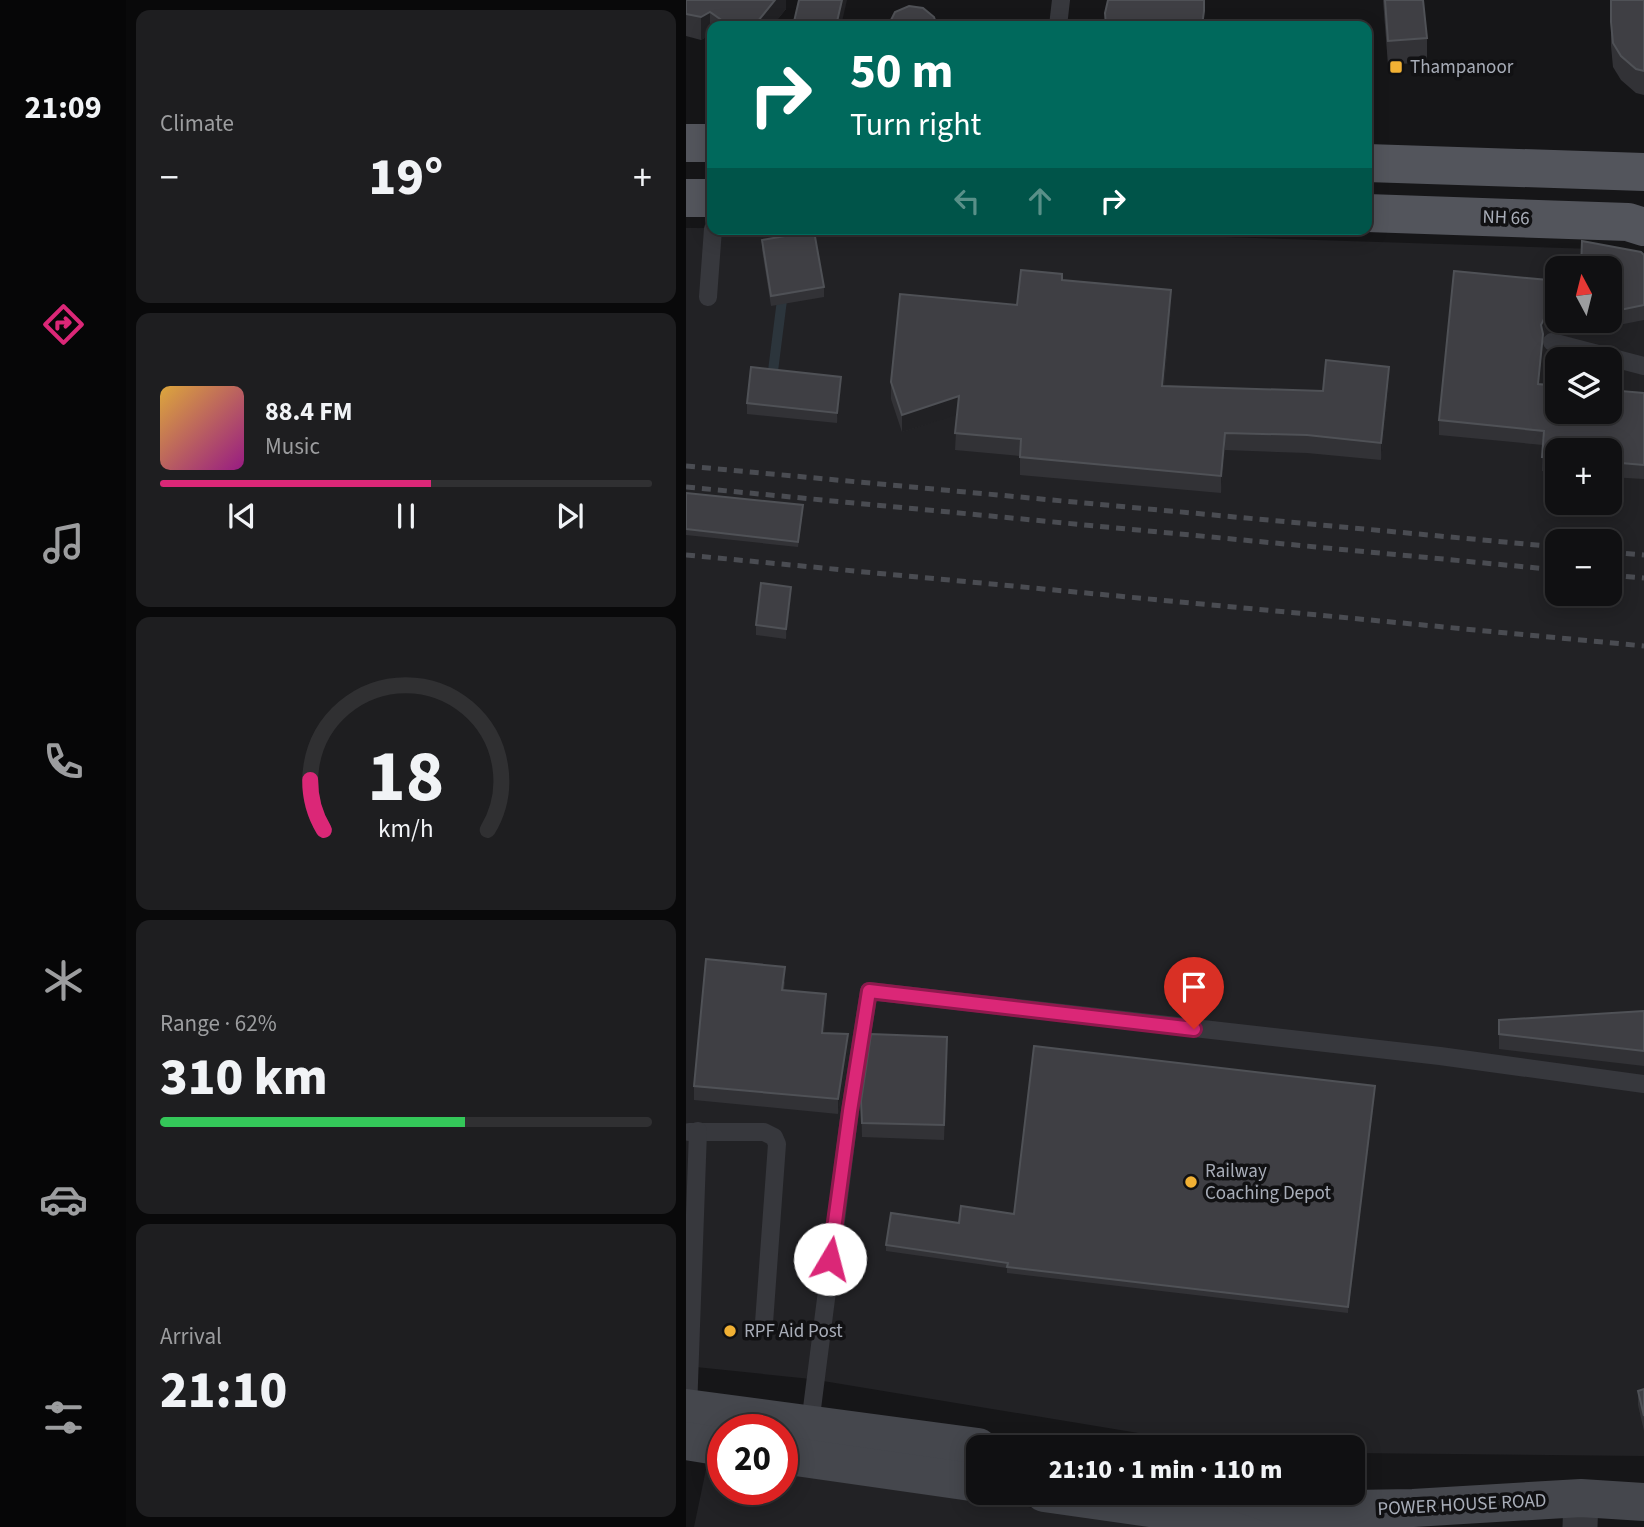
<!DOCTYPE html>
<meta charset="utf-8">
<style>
body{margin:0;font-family:"Source Sans 3",sans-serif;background:#1e1e20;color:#f1f3f6;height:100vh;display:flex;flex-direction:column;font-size:26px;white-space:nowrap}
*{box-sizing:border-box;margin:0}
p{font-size:23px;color:#9c9d9f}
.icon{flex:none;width:38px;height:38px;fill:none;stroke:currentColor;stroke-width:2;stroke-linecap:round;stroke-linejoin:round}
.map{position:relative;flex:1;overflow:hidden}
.details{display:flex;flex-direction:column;gap:10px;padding:10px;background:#09090a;width:560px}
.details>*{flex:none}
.guide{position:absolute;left:21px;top:21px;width:665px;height:214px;border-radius:14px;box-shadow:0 4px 18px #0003,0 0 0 2px #303032;background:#00695c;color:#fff;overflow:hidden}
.needle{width:46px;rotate:353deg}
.fabs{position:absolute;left:859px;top:256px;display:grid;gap:14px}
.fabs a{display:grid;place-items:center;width:77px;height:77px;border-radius:14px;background:#101012;box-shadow:0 4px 18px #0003,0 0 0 2px #303032;font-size:35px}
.speed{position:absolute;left:21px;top:1414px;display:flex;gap:14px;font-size:35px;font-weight:700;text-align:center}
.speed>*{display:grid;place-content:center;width:91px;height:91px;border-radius:50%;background:#101012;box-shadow:0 4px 18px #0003,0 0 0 2px #303032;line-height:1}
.speed .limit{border:10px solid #d22;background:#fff;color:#111}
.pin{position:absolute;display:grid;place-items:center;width:60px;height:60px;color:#fff;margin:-72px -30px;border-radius:50% 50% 50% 0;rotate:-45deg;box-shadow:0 0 7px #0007}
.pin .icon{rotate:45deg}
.me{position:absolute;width:77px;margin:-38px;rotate:8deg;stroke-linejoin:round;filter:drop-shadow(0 0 5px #0008)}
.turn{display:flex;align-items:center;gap:24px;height:147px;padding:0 28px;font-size:32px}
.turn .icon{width:91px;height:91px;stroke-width:2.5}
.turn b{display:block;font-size:49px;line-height:60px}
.lanes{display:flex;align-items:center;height:66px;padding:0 28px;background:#0003;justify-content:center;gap:35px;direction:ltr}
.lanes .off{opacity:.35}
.big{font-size:52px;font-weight:800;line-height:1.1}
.details .tile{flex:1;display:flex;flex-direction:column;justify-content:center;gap:10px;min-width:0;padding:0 24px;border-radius:14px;background:#1e1e20}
.details .dial{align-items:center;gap:0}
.dial svg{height:182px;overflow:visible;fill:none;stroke:#303032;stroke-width:7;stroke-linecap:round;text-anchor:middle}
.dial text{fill:#f1f3f6;stroke:none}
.song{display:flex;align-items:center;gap:21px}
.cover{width:84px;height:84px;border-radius:10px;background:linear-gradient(135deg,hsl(40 70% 55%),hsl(310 70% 35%))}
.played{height:7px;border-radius:4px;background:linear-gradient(90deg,#db2777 55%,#303032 55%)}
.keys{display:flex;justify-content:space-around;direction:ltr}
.heat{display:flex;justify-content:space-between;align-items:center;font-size:38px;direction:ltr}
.charge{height:10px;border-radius:5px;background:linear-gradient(90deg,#34c759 62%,#303032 0)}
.trip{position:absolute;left:280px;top:1435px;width:399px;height:70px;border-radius:14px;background:#101012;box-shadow:0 4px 18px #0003,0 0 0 2px #303032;font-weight:800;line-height:70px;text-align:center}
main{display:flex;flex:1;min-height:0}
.menu{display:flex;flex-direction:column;width:126px;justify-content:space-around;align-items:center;background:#060607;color:#9c9d9f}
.menu .icon{width:49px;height:49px}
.menu .on{color:#db2777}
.menu b{font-size:32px;color:#f1f3f6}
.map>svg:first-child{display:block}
.built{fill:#222225;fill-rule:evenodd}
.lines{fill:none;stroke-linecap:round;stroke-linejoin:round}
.stream{stroke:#2c353c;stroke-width:10}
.service{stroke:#37383d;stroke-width:18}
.minor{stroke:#37383d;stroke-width:35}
.secondary{stroke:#45474d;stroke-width:38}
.primary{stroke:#53555c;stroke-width:38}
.rail{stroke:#4a4c52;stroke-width:5;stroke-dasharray:9 7;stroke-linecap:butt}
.wall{fill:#323236}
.shaded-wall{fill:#212124}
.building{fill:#3f3f44;stroke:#4f5156;stroke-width:2}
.route-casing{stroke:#8e194d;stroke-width:18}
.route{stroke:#db2777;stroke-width:12}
.poi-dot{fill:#f2b134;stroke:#111113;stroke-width:2.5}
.labels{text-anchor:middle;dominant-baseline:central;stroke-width:7;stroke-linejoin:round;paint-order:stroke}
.poi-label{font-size:19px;fill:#a8adb8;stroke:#111113;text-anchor:start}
.street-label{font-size:19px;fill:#a8adb8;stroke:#111113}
</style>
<main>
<nav class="menu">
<b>21:09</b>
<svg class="icon on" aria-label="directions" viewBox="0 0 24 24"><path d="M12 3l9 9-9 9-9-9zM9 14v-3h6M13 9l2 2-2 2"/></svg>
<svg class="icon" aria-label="music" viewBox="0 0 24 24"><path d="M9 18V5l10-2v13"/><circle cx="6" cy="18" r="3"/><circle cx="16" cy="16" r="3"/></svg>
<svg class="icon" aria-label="phone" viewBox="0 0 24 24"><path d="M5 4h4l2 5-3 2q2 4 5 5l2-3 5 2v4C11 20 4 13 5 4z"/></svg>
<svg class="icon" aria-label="climate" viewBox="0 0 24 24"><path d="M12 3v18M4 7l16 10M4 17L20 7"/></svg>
<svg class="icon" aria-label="car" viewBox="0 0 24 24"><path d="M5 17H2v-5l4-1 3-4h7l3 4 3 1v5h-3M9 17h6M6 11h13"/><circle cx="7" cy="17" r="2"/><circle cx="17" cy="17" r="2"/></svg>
<svg class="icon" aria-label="filters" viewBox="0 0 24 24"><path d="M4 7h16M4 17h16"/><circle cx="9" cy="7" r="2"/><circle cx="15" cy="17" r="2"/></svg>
</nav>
<section class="details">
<div class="tile"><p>Climate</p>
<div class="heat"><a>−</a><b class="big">19°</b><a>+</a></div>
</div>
<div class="tile">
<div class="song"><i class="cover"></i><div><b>88.4 FM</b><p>Music</p></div></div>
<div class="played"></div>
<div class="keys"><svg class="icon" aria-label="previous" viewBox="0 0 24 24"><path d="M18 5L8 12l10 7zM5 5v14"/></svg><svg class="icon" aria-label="pause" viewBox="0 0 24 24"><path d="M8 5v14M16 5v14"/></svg><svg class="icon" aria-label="next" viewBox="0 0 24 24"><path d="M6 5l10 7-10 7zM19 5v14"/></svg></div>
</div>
<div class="tile dial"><svg viewBox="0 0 100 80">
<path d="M14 69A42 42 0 1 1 86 69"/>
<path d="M14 69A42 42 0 0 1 8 47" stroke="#db2777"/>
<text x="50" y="56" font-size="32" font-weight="700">18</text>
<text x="50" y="72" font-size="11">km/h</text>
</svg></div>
<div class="tile"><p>Range · 62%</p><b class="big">310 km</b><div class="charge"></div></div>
<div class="tile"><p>Arrival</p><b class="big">21:10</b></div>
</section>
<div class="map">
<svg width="958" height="1527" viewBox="0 0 958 1527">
<rect width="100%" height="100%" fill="#161618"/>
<g class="built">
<path d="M 0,228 L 287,229 L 940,250 L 958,256 L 958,1456 L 667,1453 L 667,1447 L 537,1447 L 125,1379 L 0,1366 ZM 872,268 L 924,268 L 924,320 L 872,320 ZM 872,359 L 924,359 L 924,411 L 872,411 ZM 872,450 L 924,450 L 924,502 L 872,502 ZM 872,541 L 924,541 L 924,593 L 872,593 Z"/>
<path d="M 22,1460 L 37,1462 L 37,1489 L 96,1489 L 96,1471 L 480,1527 L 8,1527 Z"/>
</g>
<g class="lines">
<path class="stream" d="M 87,371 L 97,292"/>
<g class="service">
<path d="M 372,26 L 375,0"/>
<path d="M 22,297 L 27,229"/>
<path d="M 866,342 L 958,366"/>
<path d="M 3,1132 L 78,1132 L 88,1137 L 91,1144 L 78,1323"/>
<path d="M 2,1410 L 12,1131"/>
<path d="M 124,1424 L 164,1111 L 183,991 L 754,1056 L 958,1084"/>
</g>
<path class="minor" d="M 894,1527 L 895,1498"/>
<g class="secondary">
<path d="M 0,1408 L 292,1447"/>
<path d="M 0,1441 L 37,1447"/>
<path d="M 96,1455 L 292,1483"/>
<path d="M 358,1493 L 542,1519 L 597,1511"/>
<path d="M 554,1493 L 603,1510 L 727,1508 L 895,1498 L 958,1502"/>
</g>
<g class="primary">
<path d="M 0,143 L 26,143"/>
<path d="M 681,163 L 958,172"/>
<path d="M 0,198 L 26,198"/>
<path d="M 681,213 L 942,222 L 958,227"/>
</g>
<g class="rail">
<path d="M 0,466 L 872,547"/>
<path d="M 0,487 L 872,570"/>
<path d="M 924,552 L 958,555"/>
<path d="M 0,555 L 958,646"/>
<path d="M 924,575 L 958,578"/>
</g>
</g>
<g class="wall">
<path d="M 0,0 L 100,0 L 100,9 L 86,26 L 26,26 L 26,36 L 24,35 L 15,40 L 0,36 Z"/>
<path d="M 697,0 L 737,0 L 741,38 L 741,62 L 702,65 Z"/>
<path d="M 925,0 L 958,0 L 958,95 L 950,93 L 935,80 L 927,67 L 925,46 Z"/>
<path d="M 76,240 L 138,287 L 138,297 L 85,306 L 76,250 Z"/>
<path d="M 958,255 L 958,320 L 902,331 L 897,320 L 924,320 L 924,268 Z"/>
<path d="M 376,280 L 485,307 L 478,386 L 637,391 L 703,384 L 695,460 L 621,453 L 539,450 L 535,493 L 334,475 L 334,456 L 269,450 L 271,414 L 216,432 L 205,399 L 205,382 L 331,305 Z"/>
<path d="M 862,295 L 858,334 L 857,336 L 853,384 L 958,393 L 958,479 L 924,477 L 924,450 L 872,450 L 872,473 L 856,471 L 857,445 L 753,435 L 753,420 Z"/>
<path d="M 155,387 L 151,423 L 61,414 L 61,403 Z"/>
<path d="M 0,493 L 117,510 L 112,547 L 0,535 Z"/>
<path d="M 105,597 L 100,639 L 70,635 L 70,625 Z"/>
<path d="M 99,981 L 98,990 L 140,1009 L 138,1033 L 162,1048 L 152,1114 L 8,1100 L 8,1086 Z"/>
<path d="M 958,1011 L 958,1066 L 813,1049 L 813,1020 Z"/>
<path d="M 261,1052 L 258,1140 L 176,1137 L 175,1101 Z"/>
<path d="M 689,1091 L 662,1313 L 321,1273 L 321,1268 L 200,1251 L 200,1245 L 273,1223 L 328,1214 Z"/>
<path d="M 958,1389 L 958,1431 L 952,1405 L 952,1391 Z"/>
</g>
<g class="shaded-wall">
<path d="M 89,0 L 100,0 L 100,9 L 86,26 L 68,26 Z"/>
<path d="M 156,0 L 161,0 L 155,26 L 150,26 Z"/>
<path d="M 24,12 L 24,35 L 15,40 L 15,17 Z"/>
<path d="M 862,280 L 862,295 L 858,334 L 857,336 L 857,348 L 852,399 L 855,325 Z"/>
<path d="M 485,290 L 485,307 L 476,403 L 476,386 Z"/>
<path d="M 703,367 L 703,384 L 695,460 L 695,443 Z"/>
<path d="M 155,377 L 155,387 L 151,423 L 151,413 Z"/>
<path d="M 273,396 L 273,414 L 216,432 L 216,415 Z"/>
<path d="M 539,433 L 539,450 L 535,493 L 535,476 Z"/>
<path d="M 105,587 L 105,597 L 100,639 L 100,629 Z"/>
<path d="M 140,994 L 140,1009 L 136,1048 L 136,1033 Z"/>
<path d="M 162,1034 L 162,1048 L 152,1114 L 152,1099 Z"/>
<path d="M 689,1086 L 689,1091 L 662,1313 L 662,1307 Z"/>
</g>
<g class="building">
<path d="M 0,0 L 89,0 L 68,26 L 44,26 L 24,12 L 15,17 L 0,14 Z"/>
<path d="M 113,0 L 156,0 L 150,26 L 107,26 Z"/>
<path d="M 422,0 L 518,0 L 518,11 L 516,26 L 420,26 L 419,13 Z"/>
<path d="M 699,0 L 737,0 L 741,38 L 702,41 Z"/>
<path d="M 925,0 L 958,0 L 958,71 L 950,69 L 935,56 L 927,43 L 925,22 Z"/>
<path d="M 223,6 L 237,8 L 248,17 L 251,26 L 202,26 L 209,12 Z"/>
<path d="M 128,231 L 138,287 L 85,296 L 76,240 Z"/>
<path d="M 896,241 L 955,252 L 958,255 L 958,305 L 924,312 L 924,268 L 895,268 Z"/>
<path d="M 335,270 L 376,274 L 376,280 L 485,290 L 476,386 L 637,391 L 640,360 L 703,367 L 695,443 L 621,435 L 539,433 L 535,476 L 334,457 L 335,439 L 269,433 L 273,396 L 216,415 L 205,382 L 214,294 L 331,305 Z"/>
<path d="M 768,271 L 862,280 L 858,319 L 855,325 L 857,334 L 852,384 L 872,386 L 872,411 L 924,411 L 924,390 L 958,393 L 958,465 L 924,462 L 924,450 L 872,450 L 872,458 L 856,457 L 858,431 L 753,420 Z"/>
<path d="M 65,367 L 155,377 L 151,413 L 61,403 Z"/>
<path d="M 0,493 L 117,505 L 112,542 L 0,529 Z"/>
<path d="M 75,583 L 105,587 L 100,629 L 70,625 Z"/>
<path d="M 20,959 L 99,967 L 96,990 L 140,994 L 136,1033 L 162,1034 L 152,1099 L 8,1086 Z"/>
<path d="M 958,1011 L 958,1051 L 813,1034 L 813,1020 Z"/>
<path d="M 185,1034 L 261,1037 L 258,1125 L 176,1123 L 175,1101 Z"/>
<path d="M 348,1046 L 689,1086 L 662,1307 L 321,1267 L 322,1263 L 200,1245 L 205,1213 L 273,1223 L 275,1206 L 328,1214 Z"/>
<path d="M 958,1389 L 958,1416 L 952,1391 Z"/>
</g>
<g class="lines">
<g class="route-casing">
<path id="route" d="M 144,1259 L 164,1111 L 183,991 L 508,1029"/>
</g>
<use href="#route" class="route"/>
</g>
<g class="poi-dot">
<rect x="703" y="60" width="14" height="14" rx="3.5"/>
<circle cx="505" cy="1182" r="7"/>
<circle cx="44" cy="1331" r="7"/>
</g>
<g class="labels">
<g class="poi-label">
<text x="724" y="67">Thampanoor</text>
<text x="519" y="1171">Railway<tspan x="519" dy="22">Coaching Depot</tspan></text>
<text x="58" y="1331">RPF Aid Post</text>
</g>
<g class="street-label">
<text transform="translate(820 218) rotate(2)">NH 66</text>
<text transform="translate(776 1505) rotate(-3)">POWER HOUSE ROAD</text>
</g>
</g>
</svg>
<div class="fabs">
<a><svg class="needle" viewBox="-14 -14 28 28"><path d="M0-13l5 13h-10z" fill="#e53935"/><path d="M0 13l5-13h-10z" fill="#9c9d9f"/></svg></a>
<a><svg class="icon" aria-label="layers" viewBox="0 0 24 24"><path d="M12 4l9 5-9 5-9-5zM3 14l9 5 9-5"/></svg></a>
<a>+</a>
<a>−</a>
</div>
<div class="speed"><div class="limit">20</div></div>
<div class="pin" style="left:508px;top:1029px;background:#d93025"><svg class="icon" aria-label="arrive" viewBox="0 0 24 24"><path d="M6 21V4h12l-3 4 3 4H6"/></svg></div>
<svg class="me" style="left:144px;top:1259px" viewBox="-20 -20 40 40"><circle r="19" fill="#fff"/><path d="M0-13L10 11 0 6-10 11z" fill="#db2777"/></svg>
<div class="trip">21:10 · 1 min · 110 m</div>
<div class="guide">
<div class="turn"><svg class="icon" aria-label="right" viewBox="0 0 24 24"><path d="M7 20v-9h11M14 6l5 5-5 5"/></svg><div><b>50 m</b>Turn right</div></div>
<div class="lanes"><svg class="icon off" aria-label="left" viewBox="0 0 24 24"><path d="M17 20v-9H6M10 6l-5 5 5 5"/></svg><svg class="icon off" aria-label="ahead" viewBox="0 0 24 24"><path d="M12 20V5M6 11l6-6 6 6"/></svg><svg class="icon" aria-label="right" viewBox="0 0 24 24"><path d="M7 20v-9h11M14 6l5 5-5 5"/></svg></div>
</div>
</div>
</main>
